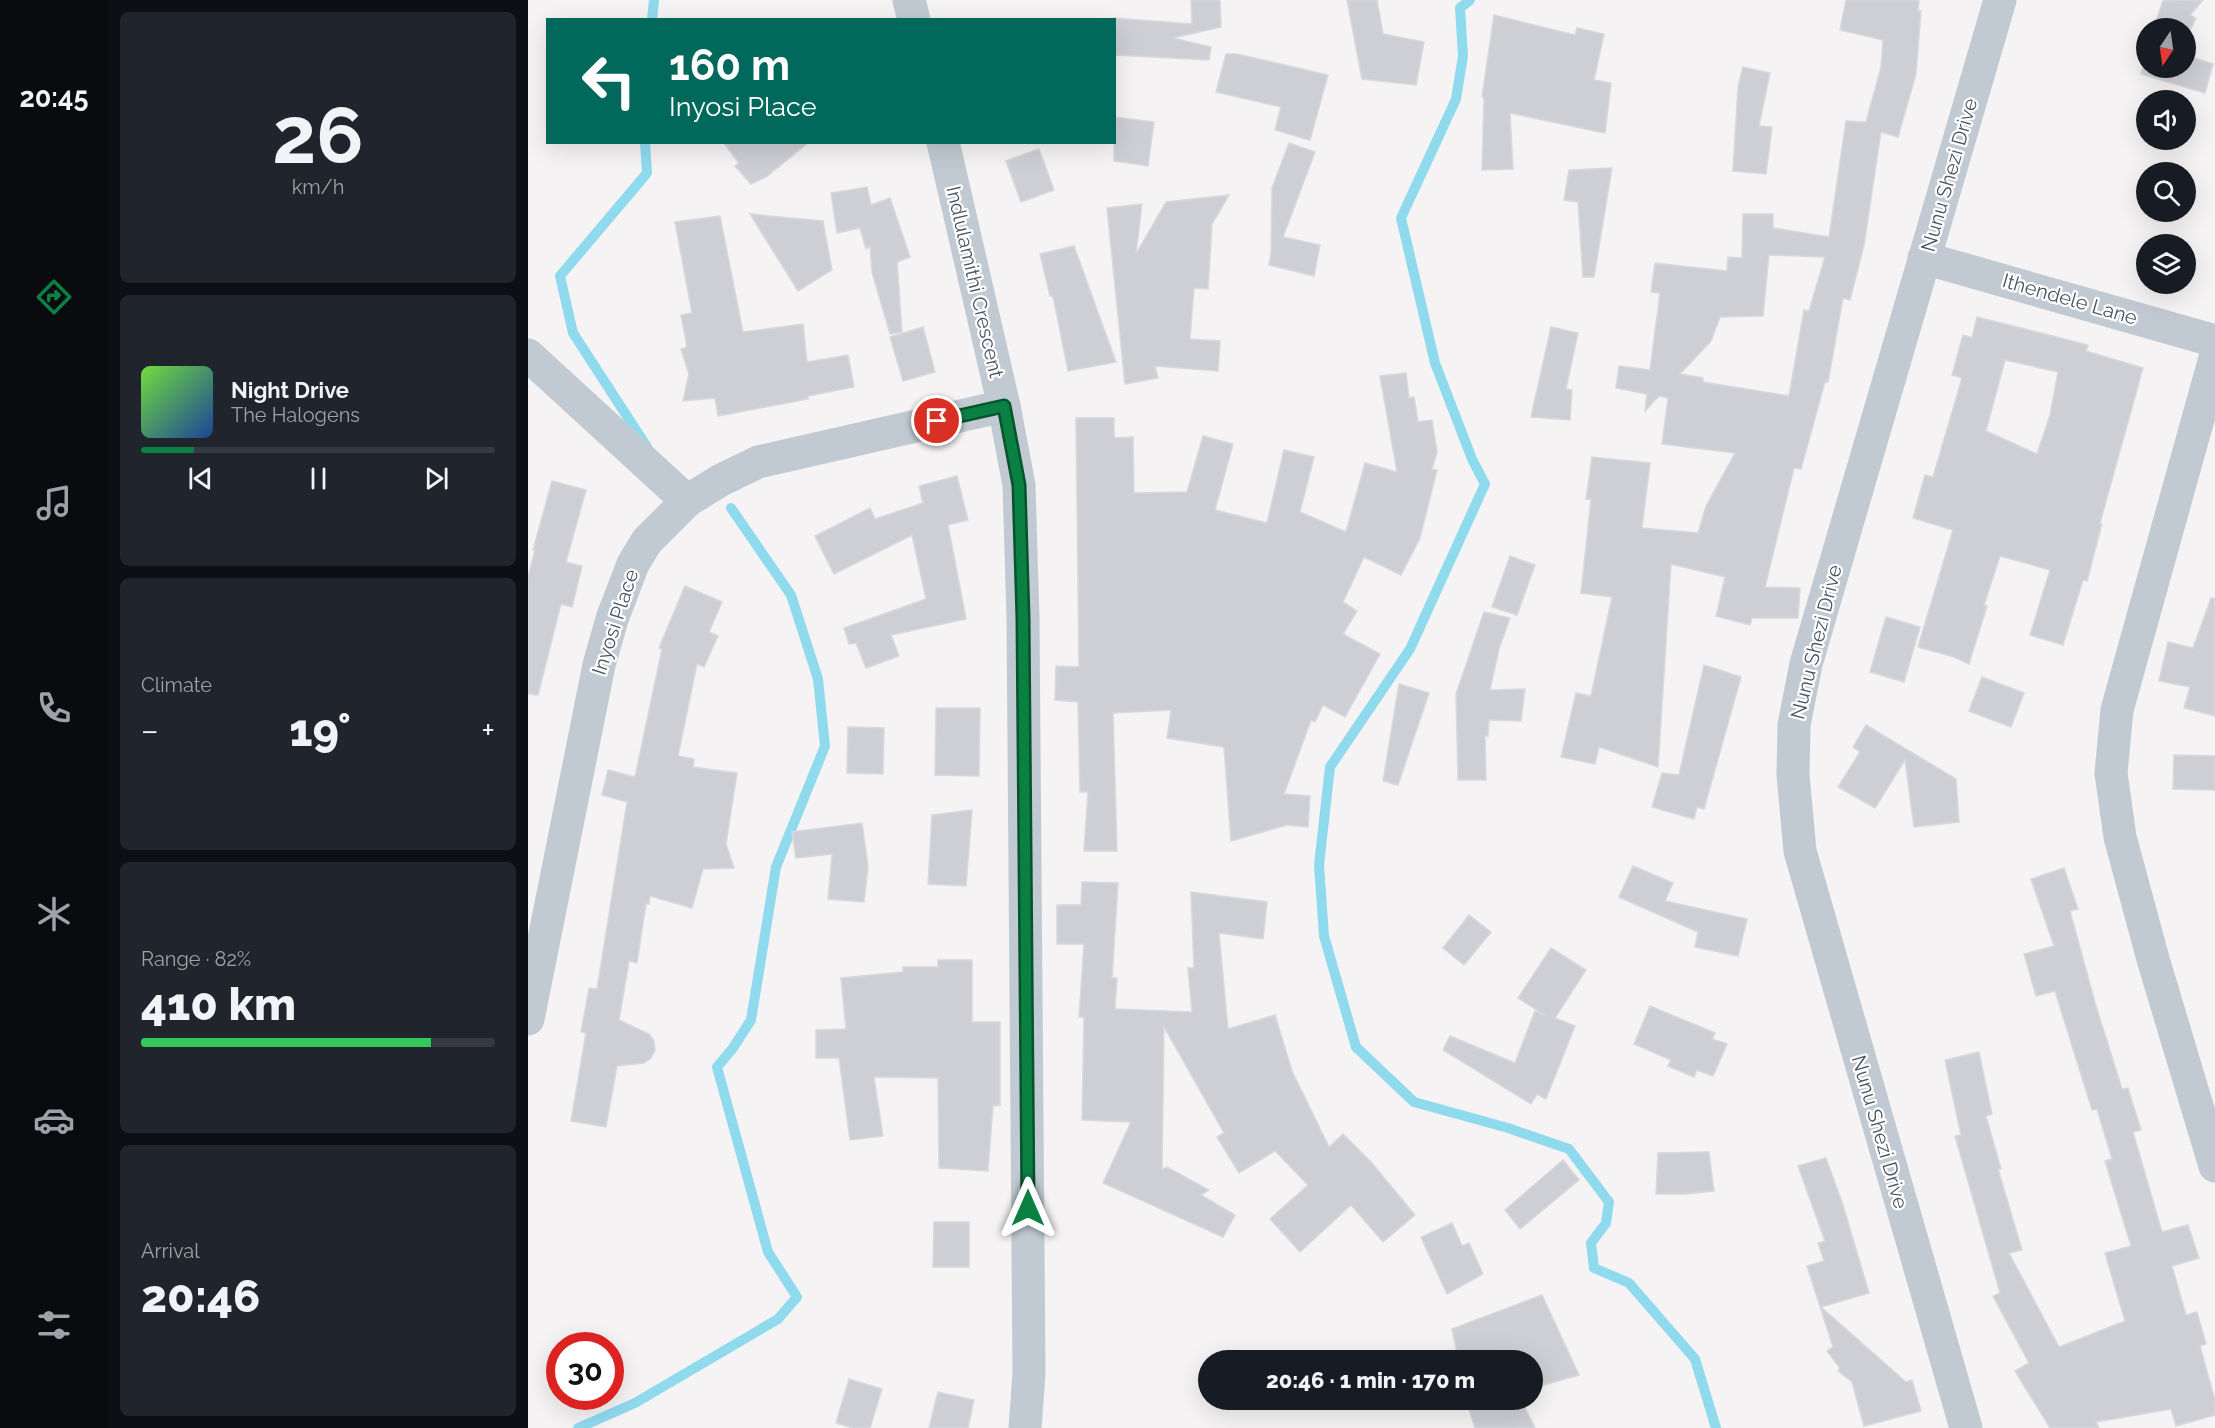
<!DOCTYPE html>
<meta charset="utf-8">
<style>
body{margin:0;font-family:Raleway,sans-serif;background:#20242c;color:#f1f3f6;height:100vh;display:flex;flex-direction:column;font-size:22px;white-space:nowrap}
*{box-sizing:border-box;margin:0}
p{font-size:20px;color:#9ea1a6}
.icon{flex:none;width:33px;height:33px;fill:none;stroke:currentColor;stroke-width:2;stroke-linecap:round;stroke-linejoin:round}
.map{position:relative;flex:1;overflow:hidden}
.drawer{display:flex;flex-direction:column;gap:12px;padding:12px;background:#0d0f14;width:420px}
.drawer>*{flex:none}
.top-card{position:absolute;left:18px;top:18px;width:570px;height:126px;border-radius:0px;box-shadow:0 6px 24px #0002;background:#00695c;color:#fff;overflow:hidden}
.needle{width:39px;rotate:193deg}
.controls{position:absolute;left:1608px;top:18px;display:grid;gap:12px}
.controls a{display:grid;place-items:center;width:60px;height:60px;border-radius:50%;background:#171b24;box-shadow:0 6px 24px #0002;font-size:30px}
.speed{position:absolute;left:18px;top:1332px;display:flex;gap:12px;font-size:30px;font-weight:700;text-align:center}
.speed>*{display:grid;place-content:center;width:78px;height:78px;border-radius:50%;background:#171b24;box-shadow:0 6px 24px #0002;line-height:1}
.speed .limit{border:9px solid #d22;background:#fff;color:#111}
.pin{position:absolute;display:grid;place-items:center;width:51px;height:51px;color:#fff;margin:-26px;border:3px solid #fff;border-radius:50%;box-shadow:0 2px 6px #0007}
.me{position:absolute;width:66px;margin:-33px;rotate:0deg;stroke-linejoin:round;filter:drop-shadow(0 0 4px #0008)}
.turn{display:flex;align-items:center;gap:21px;height:126px;padding:0 24px;font-size:27px}
.turn .icon{width:78px;height:78px;stroke-width:2.5}
.turn b{display:block;font-size:42px;line-height:51px}
.big{font-size:45px;font-weight:800;line-height:1.1}
.drawer .card{flex:1;display:flex;flex-direction:column;justify-content:center;gap:9px;min-width:0;padding:0 21px;border-radius:9px;background:#20242c}
.drawer .dial{align-items:center;gap:0}
.dial b{font-size:78px;line-height:1}
.song{display:flex;align-items:center;gap:18px}
.cover{width:72px;height:72px;border-radius:9px;background:linear-gradient(135deg,hsl(100 70% 55%),hsl(220 70% 35%))}
.played{height:6px;border-radius:3px;background:linear-gradient(90deg,#0b8043 15%,#363941 15%)}
.keys{display:flex;justify-content:space-around;direction:ltr}
.heat{display:flex;justify-content:space-between;align-items:center;font-size:33px;direction:ltr}
.charge{height:9px;border-radius:4px;background:linear-gradient(90deg,#34c759 82%,#363941 0)}
.trip{position:absolute;left:670px;top:1350px;width:345px;height:60px;border-radius:30px;background:#171b24;box-shadow:0 6px 24px #0002;font-weight:800;line-height:60px;text-align:center}
main{display:flex;flex:1;min-height:0}
.menu{display:flex;flex-direction:column;width:108px;justify-content:space-around;align-items:center;background:#090b0e;color:#9ea1a6}
.menu .icon{width:42px;height:42px}
.menu .active{color:#0b8043}
.menu b{font-size:27px;color:#f1f3f6}
.map>svg:first-child{display:block}
.lines{fill:none;stroke-linecap:round;stroke-linejoin:round}
.stream{stroke:#90daee;stroke-width:10}
.building{fill:#cdcfd5;stroke:#d7d9de;stroke-width:1.5;fill-rule:evenodd}
.minor{stroke:#c1cad2;stroke-width:33}
.route-casing{stroke:#07532c;stroke-width:15}
.route{stroke:#0b8043;stroke-width:10}
.labels{text-anchor:middle;dominant-baseline:central;stroke-width:4.5;stroke-linejoin:round;paint-order:stroke}
.street-label{font-size:20px;fill:#4a5661;stroke:#fff}
</style>
<main>
<nav class="menu">
<b>20:45</b>
<svg class="icon active" aria-label="directions" viewBox="0 0 24 24"><path d="M12 3l9 9-9 9-9-9zM9 14v-3h6M13 9l2 2-2 2"/></svg>
<svg class="icon" aria-label="music" viewBox="0 0 24 24"><path d="M9 18V5l10-2v13"/><circle cx="6" cy="18" r="3"/><circle cx="16" cy="16" r="3"/></svg>
<svg class="icon" aria-label="phone" viewBox="0 0 24 24"><path d="M5 4h4l2 5-3 2q2 4 5 5l2-3 5 2v4C11 20 4 13 5 4z"/></svg>
<svg class="icon" aria-label="climate" viewBox="0 0 24 24"><path d="M12 3v18M4 7l16 10M4 17L20 7"/></svg>
<svg class="icon" aria-label="car" viewBox="0 0 24 24"><path d="M5 17H2v-5l4-1 3-4h7l3 4 3 1v5h-3M9 17h6M6 11h13"/><circle cx="7" cy="17" r="2"/><circle cx="17" cy="17" r="2"/></svg>
<svg class="icon" aria-label="filters" viewBox="0 0 24 24"><path d="M4 7h16M4 17h16"/><circle cx="9" cy="7" r="2"/><circle cx="15" cy="17" r="2"/></svg>
</nav>
<section class="drawer">
<div class="card dial"><b>26</b><p>km/h</p></div>
<div class="card">
<div class="song"><i class="cover"></i><div><b>Night Drive</b><p>The Halogens</p></div></div>
<div class="played"></div>
<div class="keys"><svg class="icon" aria-label="previous" viewBox="0 0 24 24"><path d="M18 5L8 12l10 7zM5 5v14"/></svg><svg class="icon" aria-label="pause" viewBox="0 0 24 24"><path d="M8 5v14M16 5v14"/></svg><svg class="icon" aria-label="next" viewBox="0 0 24 24"><path d="M6 5l10 7-10 7zM19 5v14"/></svg></div>
</div>
<div class="card"><p>Climate</p>
<div class="heat"><a>−</a><b class="big">19°</b><a>+</a></div>
</div>
<div class="card"><p>Range · 82%</p><b class="big">410 km</b><div class="charge"></div></div>
<div class="card"><p>Arrival</p><b class="big">20:46</b></div>
</section>
<div class="map">
<svg width="1687" height="1428" viewBox="0 0 1687 1428">
<rect width="100%" height="100%" fill="#f5f3f3"/>
<g class="lines">
<g class="stream">
<path d="M 942,0 L 932,8 L 935,56 L 928,99 L 873,218 L 907,363 L 944,459 L 957,484 L 882,649 L 802,767 L 791,865 L 796,936 L 828,1047 L 886,1102 L 980,1128 L 1041,1149 L 1081,1202 L 1078,1223 L 1063,1243 L 1066,1268 L 1101,1283 L 1167,1359 L 1188,1428"/>
<path d="M 124,20 L 126,0"/>
<path d="M 117,142 L 119,173 L 32,276 L 45,333 L 119,447"/>
<path d="M 50,1428 L 107,1403 L 250,1319 L 269,1297 L 240,1252 L 189,1067 L 205,1048 L 223,1020 L 248,867 L 297,746 L 290,679 L 263,595 L 203,508"/>
</g>
</g>
<g class="building">
<path d="M 663,0 L 692,0 L 693,27 L 645,38 L 683,47 L 681,60 L 586,55 L 586,18 L 664,24 Z"/>
<path d="M 819,0 L 849,0 L 855,34 L 896,42 L 888,85 L 834,79 Z"/>
<path d="M 1318,0 L 1391,0 L 1390,11 L 1393,11 L 1388,74 L 1370,137 L 1353,132 L 1336,245 L 1322,300 L 1315,298 L 1300,382 L 1297,382 L 1273,469 L 1266,468 L 1237,587 L 1272,588 L 1270,618 L 1224,618 L 1222,625 L 1188,616 L 1197,577 L 1143,564 L 1130,767 L 1071,747 L 1067,764 L 1033,757 L 1048,693 L 1063,696 L 1084,597 L 1053,593 L 1063,499 L 1058,499 L 1064,457 L 1122,463 L 1114,528 L 1170,533 L 1178,506 L 1207,453 L 1134,444 L 1140,398 L 1131,396 L 1117,411 L 1119,394 L 1088,388 L 1091,366 L 1122,370 L 1132,293 L 1123,292 L 1127,263 L 1199,271 L 1200,257 L 1214,258 L 1215,214 L 1245,214 L 1245,228 L 1301,237 L 1318,121 L 1338,122 L 1353,67 L 1355,40 L 1312,30 ZM 1241,255 L 1297,257 L 1281,311 L 1276,310 L 1261,396 L 1175,382 L 1175,378 L 1152,374 L 1183,341 L 1192,317 L 1235,316 Z"/>
<path d="M 1635,0 L 1675,0 L 1662,15 L 1668,18 L 1658,38 L 1658,28 L 1626,28 Z"/>
<path d="M 966,15 L 1047,35 L 1049,28 L 1076,34 L 1066,80 L 1083,83 L 1077,133 L 982,113 L 985,169 L 954,170 L 956,98 L 954,97 Z"/>
<path d="M 698,54 L 709,54 L 800,75 L 782,140 L 747,130 L 753,107 L 688,92 Z"/>
<path d="M 1618,54 L 1618,68 L 1658,68 L 1658,55 L 1685,64 L 1677,93 L 1613,74 Z"/>
<path d="M 1215,67 L 1242,73 L 1231,126 L 1244,127 L 1238,174 L 1205,171 L 1210,87 Z"/>
<path d="M 586,117 L 626,122 L 620,166 L 586,161 Z"/>
<path d="M 195,142 L 281,142 L 238,177 L 223,184 L 207,166 L 211,163 Z"/>
<path d="M 761,143 L 787,152 L 755,237 L 792,245 L 786,276 L 741,265 L 743,254 L 744,188 Z"/>
<path d="M 511,149 L 526,190 L 493,202 L 478,161 Z"/>
<path d="M 1084,168 L 1066,277 L 1055,277 L 1050,202 L 1036,200 L 1041,170 Z"/>
<path d="M 339,187 L 343,205 L 362,198 L 382,257 L 369,262 L 374,332 L 362,334 L 344,272 L 342,246 L 338,249 L 332,228 L 309,233 L 303,193 Z"/>
<path d="M 701,195 L 684,224 L 680,289 L 666,288 L 662,339 L 692,341 L 690,371 L 627,366 L 630,378 L 597,384 L 579,208 L 614,204 L 608,254 L 638,202 Z"/>
<path d="M 222,214 L 295,221 L 304,270 L 270,291 Z"/>
<path d="M 192,216 L 215,332 L 275,324 L 279,362 L 320,355 L 326,387 L 280,396 L 280,399 L 190,416 L 187,398 L 155,401 L 161,374 L 153,349 L 159,347 L 153,315 L 164,313 L 147,222 Z"/>
<path d="M 546,246 L 588,362 L 540,371 L 525,296 L 522,296 L 512,254 Z"/>
<path d="M 1449,317 L 1560,345 L 1558,351 L 1615,368 L 1572,523 L 1574,524 L 1559,581 L 1555,580 L 1535,645 L 1502,635 L 1522,570 L 1472,556 L 1456,605 L 1459,606 L 1441,664 L 1426,657 L 1390,647 L 1425,530 L 1385,518 L 1397,475 L 1405,477 L 1434,378 L 1424,375 L 1435,335 L 1444,338 ZM 1477,360 L 1530,372 L 1522,415 L 1509,454 L 1458,431 Z"/>
<path d="M 395,327 L 407,372 L 375,381 L 362,337 Z"/>
<path d="M 1023,327 L 1050,333 L 1038,389 L 1044,390 L 1042,420 L 1003,417 Z"/>
<path d="M 878,373 L 881,398 L 886,397 L 890,422 L 904,420 L 909,452 L 904,469 L 909,470 L 892,538 L 873,575 L 836,557 L 815,602 L 829,611 L 815,634 L 852,654 L 817,717 L 795,705 L 787,722 L 783,720 L 756,794 L 782,796 L 780,827 L 759,825 L 703,841 L 696,747 L 639,738 L 643,710 L 585,713 L 589,851 L 556,851 L 560,792 L 552,792 L 550,702 L 527,700 L 528,666 L 551,667 L 548,418 L 586,418 L 586,438 L 605,437 L 606,493 L 659,492 L 675,436 L 705,444 L 687,510 L 739,523 L 756,450 L 786,457 L 772,512 L 818,532 L 837,463 L 869,472 L 852,376 Z"/>
<path d="M 429,476 L 440,520 L 420,525 L 438,619 L 363,635 L 371,656 L 338,668 L 328,643 L 321,644 L 316,628 L 398,599 L 384,535 L 306,574 L 287,536 L 342,508 L 347,519 L 395,503 L 391,486 Z"/>
<path d="M 24,481 L 58,490 L 38,562 L 54,566 L 44,607 L 33,604 L 10,695 L 0,694 L 0,577 L 7,550 L 5,550 Z"/>
<path d="M 982,556 L 1007,565 L 989,615 L 964,607 Z"/>
<path d="M 157,586 L 194,602 L 181,632 L 190,636 L 176,667 L 169,664 L 150,756 L 166,759 L 165,767 L 209,773 L 198,844 L 206,868 L 175,869 L 164,908 L 122,896 L 121,904 L 118,904 L 109,963 L 101,961 L 91,1020 L 121,1034 L 126,1041 L 127,1050 L 123,1058 L 116,1063 L 89,1066 L 78,1127 L 43,1121 L 58,1033 L 53,1032 L 61,988 L 69,989 L 99,802 L 74,795 L 80,770 L 107,777 L 134,649 L 131,648 Z"/>
<path d="M 1683,598 L 1687,599 L 1687,716 L 1656,708 L 1662,687 L 1631,681 L 1640,642 L 1665,648 Z"/>
<path d="M 956,612 L 982,618 L 971,649 L 962,690 L 997,689 L 993,721 L 961,720 L 960,736 L 957,736 L 958,780 L 930,780 L 928,694 Z"/>
<path d="M 1358,617 L 1392,627 L 1376,682 L 1342,672 Z"/>
<path d="M 1176,665 L 1213,677 L 1176,809 L 1169,807 L 1166,819 L 1124,807 L 1134,773 L 1151,775 Z"/>
<path d="M 1454,677 L 1496,693 L 1483,727 L 1441,711 Z"/>
<path d="M 871,684 L 901,693 L 870,785 L 855,781 Z"/>
<path d="M 408,708 L 452,708 L 451,776 L 407,775 Z"/>
<path d="M 1338,725 L 1428,779 L 1431,822 L 1386,827 L 1377,760 L 1347,808 L 1310,787 L 1332,752 L 1325,747 Z"/>
<path d="M 320,727 L 356,728 L 355,774 L 319,773 Z"/>
<path d="M 1646,755 L 1687,756 L 1687,790 L 1645,789 Z"/>
<path d="M 444,810 L 438,886 L 400,884 L 404,815 Z"/>
<path d="M 334,823 L 340,866 L 336,902 L 300,899 L 304,854 L 268,858 L 264,832 Z"/>
<path d="M 1105,866 L 1145,883 L 1137,901 L 1219,919 L 1210,956 L 1167,947 L 1170,932 L 1091,897 Z"/>
<path d="M 1536,868 L 1550,909 L 1542,911 L 1568,1006 L 1594,1089 L 1600,1088 L 1613,1130 L 1605,1132 L 1634,1232 L 1660,1225 L 1671,1258 L 1644,1266 L 1658,1315 L 1669,1312 L 1678,1344 L 1672,1346 L 1687,1400 L 1687,1415 L 1648,1426 L 1643,1409 L 1568,1422 L 1571,1428 L 1522,1428 L 1487,1371 L 1501,1363 L 1465,1296 L 1472,1293 L 1427,1136 L 1433,1135 L 1417,1060 L 1451,1052 L 1464,1114 L 1458,1116 L 1473,1169 L 1470,1169 L 1494,1250 L 1481,1253 L 1531,1347 L 1597,1321 L 1577,1253 L 1603,1246 L 1577,1161 L 1584,1159 L 1569,1109 L 1564,1110 L 1527,991 L 1508,996 L 1496,954 L 1526,946 L 1503,879 Z"/>
<path d="M 554,882 L 590,883 L 584,978 L 589,978 L 587,1009 L 664,1012 L 660,968 L 666,968 L 663,892 L 739,902 L 735,939 L 691,933 L 700,1029 L 747,1015 L 764,1071 L 801,1147 L 815,1134 L 843,1162 L 887,1215 L 855,1242 L 823,1205 L 772,1252 L 742,1219 L 780,1185 L 747,1151 L 711,1173 L 689,1137 L 696,1133 L 636,1027 L 634,1170 L 639,1167 L 681,1190 L 673,1195 L 707,1215 L 695,1237 L 575,1183 L 603,1122 L 554,1120 L 556,1017 L 551,1017 L 556,944 L 529,944 L 529,905 L 553,905 Z"/>
<path d="M 941,915 L 963,932 L 936,965 L 915,948 Z"/>
<path d="M 1023,948 L 1058,970 L 1027,1018 L 1047,1026 L 1018,1099 L 1009,1094 L 1003,1104 L 915,1050 L 922,1036 L 987,1063 L 1007,1011 L 1017,1015 L 990,998 Z"/>
<path d="M 410,960 L 444,960 L 444,1022 L 472,1022 L 472,1105 L 465,1106 L 460,1171 L 411,1168 L 410,1078 L 346,1077 L 355,1136 L 322,1140 L 311,1058 L 288,1058 L 288,1030 L 318,1029 L 313,978 L 375,972 L 375,967 L 410,967 Z"/>
<path d="M 1122,1006 L 1187,1033 L 1184,1039 L 1199,1044 L 1185,1076 L 1169,1070 L 1166,1077 L 1140,1066 L 1143,1060 L 1106,1044 Z"/>
<path d="M 1181,1152 L 1186,1191 L 1157,1194 L 1128,1194 L 1130,1153 Z"/>
<path d="M 1298,1158 L 1315,1205 L 1341,1293 L 1293,1307 L 1378,1382 L 1384,1380 L 1393,1411 L 1336,1426 L 1324,1382 L 1310,1371 L 1312,1368 L 1299,1351 L 1305,1347 L 1279,1266 L 1296,1261 L 1290,1243 L 1297,1241 L 1270,1166 Z"/>
<path d="M 1035,1160 L 1051,1180 L 992,1229 L 977,1210 Z"/>
<path d="M 406,1222 L 441,1222 L 441,1267 L 405,1267 Z"/>
<path d="M 924,1223 L 934,1246 L 941,1243 L 955,1274 L 919,1294 L 893,1237 Z"/>
<path d="M 1014,1295 L 1051,1375 L 1005,1388 L 1005,1360 L 925,1360 L 925,1358 L 930,1357 L 924,1329 Z"/>
<path d="M 321,1379 L 354,1389 L 342,1428 L 325,1428 L 308,1423 Z"/>
<path d="M 410,1392 L 446,1400 L 440,1428 L 401,1428 Z"/>
<path d="M 938,1400 L 993,1400 L 1007,1428 L 947,1428 Z"/>
</g>
<g class="lines">
<g class="minor">
<path d="M 381,0 L 386,20"/>
<path d="M 415,142 L 476,406 L 491,485 L 495,618 L 501,1373 L 497,1428"/>
<path d="M 1396,258 L 1687,341"/>
<path d="M 0,355 L 159,501"/>
<path d="M 1687,358 L 1589,710 L 1583,773 L 1592,837 L 1625,959 L 1687,1166"/>
<path d="M 0,1019 L 71,665 L 84,619 L 105,564 L 119,541 L 159,501 L 193,480 L 230,462 L 476,406"/>
<path d="M 1438,1428 L 1272,851 L 1265,775 L 1266,725 L 1278,664 L 1472,0"/>
</g>
</g>
<g class="lines">
<g class="route-casing">
<path id="route" d="M 409,421 L 476,406 L 491,485 L 495,618 L 500,1208"/>
</g>
<use href="#route" class="route"/>
</g>
<g class="labels">
<g class="street-label">
<text transform="translate(1421 175) rotate(-74)">Nunu Shezi Drive</text>
<text transform="translate(447 282) rotate(77)">Indlulamithi Crescent</text>
<text transform="translate(1542 299) rotate(16)">Ithendele Lane</text>
<text transform="translate(87 622) rotate(-72)">Inyosi Place</text>
<text transform="translate(1288 642) rotate(-76)">Nunu Shezi Drive</text>
<text transform="translate(1352 1132) rotate(74)">Nunu Shezi Drive</text>
</g>
</g>
</svg>
<div class="controls">
<a><svg class="needle" viewBox="-14 -14 28 28"><path d="M0-13l5 13h-10z" fill="#e53935"/><path d="M0 13l5-13h-10z" fill="#9ea1a6"/></svg></a>
<a><svg class="icon" aria-label="sound" viewBox="0 0 24 24"><path d="M4 9h4l5-4v14l-5-4H4zM17 9q2 3 0 6"/></svg></a>
<a><svg class="icon" aria-label="search" viewBox="0 0 24 24"><circle cx="10" cy="10" r="6"/><path d="M15 15l6 6"/></svg></a>
<a><svg class="icon" aria-label="layers" viewBox="0 0 24 24"><path d="M12 4l9 5-9 5-9-5zM3 14l9 5 9-5"/></svg></a>
</div>
<div class="speed"><div class="limit">30</div></div>
<div class="pin" style="left:409px;top:421px;background:#d93025"><svg class="icon" aria-label="arrive" viewBox="0 0 24 24"><path d="M6 21V4h12l-3 4 3 4H6"/></svg></div>
<svg class="me" style="left:500px;top:1208px" viewBox="-20 -20 40 40"><path d="M0-17L14 15 0 8-14 15z" fill="#0b8043" stroke="#fff" stroke-width="4"/></svg>
<div class="trip">20:46 · 1 min · 170 m</div>
<div class="top-card">
<div class="turn"><svg class="icon" aria-label="left" viewBox="0 0 24 24"><path d="M17 20v-9H6M10 6l-5 5 5 5"/></svg><div><b>160 m</b>Inyosi Place</div></div>
</div>
</div>
</main>
